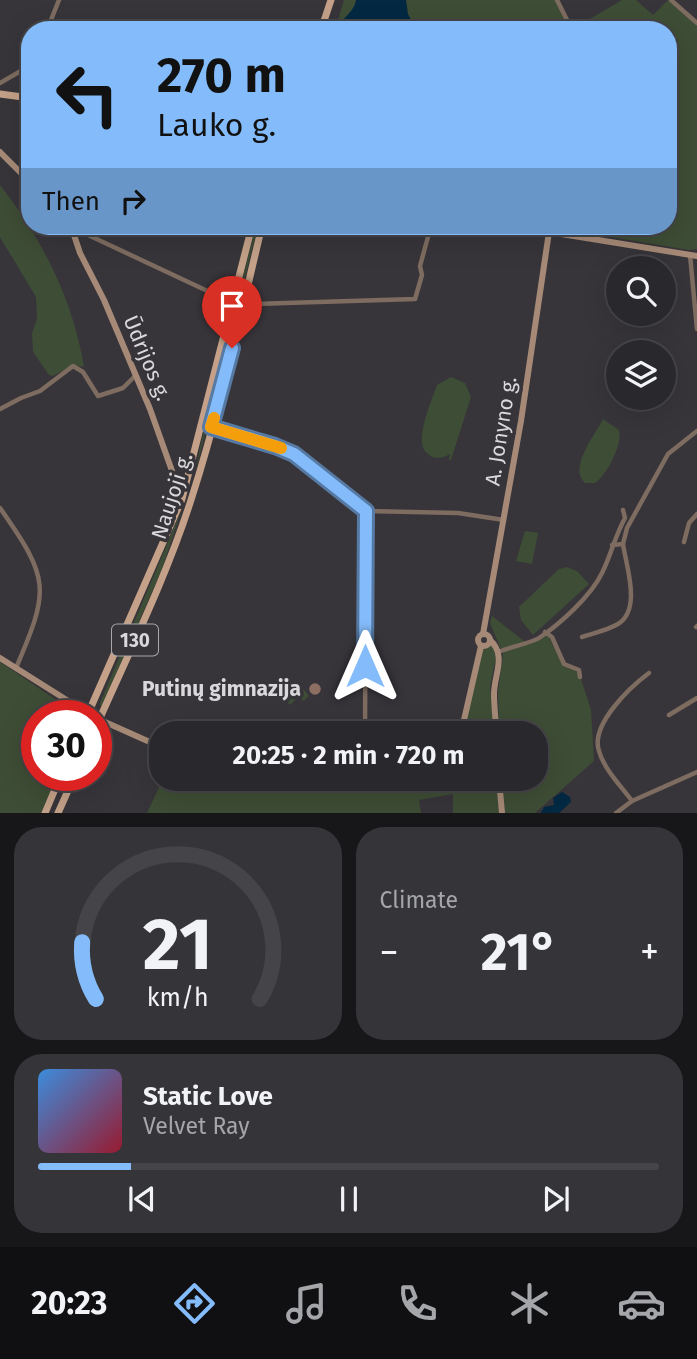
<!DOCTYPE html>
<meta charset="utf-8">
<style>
body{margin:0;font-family:"Fira Sans",sans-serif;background:#353438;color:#f1f3f6;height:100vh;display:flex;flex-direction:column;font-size:26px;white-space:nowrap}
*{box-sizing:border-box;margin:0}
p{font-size:23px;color:#a5a6a9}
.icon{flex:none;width:38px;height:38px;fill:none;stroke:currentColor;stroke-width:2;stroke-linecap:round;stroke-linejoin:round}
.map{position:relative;height:813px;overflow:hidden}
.sheet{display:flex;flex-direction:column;gap:14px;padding:14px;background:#171618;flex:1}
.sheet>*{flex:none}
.hud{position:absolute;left:21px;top:21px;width:656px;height:214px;border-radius:28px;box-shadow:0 7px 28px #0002,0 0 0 2px #454448;background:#84bcfb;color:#111;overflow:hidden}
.tools{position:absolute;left:606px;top:256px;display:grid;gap:14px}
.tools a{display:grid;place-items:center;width:70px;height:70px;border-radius:50%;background:#29282c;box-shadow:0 7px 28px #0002,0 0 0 2px #454448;font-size:35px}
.speed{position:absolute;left:21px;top:700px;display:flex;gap:14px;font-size:35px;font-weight:700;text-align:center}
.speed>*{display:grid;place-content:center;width:91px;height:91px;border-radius:50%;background:#29282c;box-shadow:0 7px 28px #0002,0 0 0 2px #454448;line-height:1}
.speed .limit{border:10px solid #d22;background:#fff;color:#111}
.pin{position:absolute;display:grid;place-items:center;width:60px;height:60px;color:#fff;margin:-72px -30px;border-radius:50% 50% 50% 0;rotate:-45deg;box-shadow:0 0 7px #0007}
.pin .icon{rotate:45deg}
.me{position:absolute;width:77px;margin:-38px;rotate:0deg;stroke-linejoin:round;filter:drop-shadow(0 0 5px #0008)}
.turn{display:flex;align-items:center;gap:24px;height:147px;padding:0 21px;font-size:32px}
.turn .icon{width:91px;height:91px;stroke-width:2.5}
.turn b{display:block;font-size:49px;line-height:60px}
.then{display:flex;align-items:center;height:66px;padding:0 21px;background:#0003;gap:14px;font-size:26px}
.big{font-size:52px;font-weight:700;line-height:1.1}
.sheet .card{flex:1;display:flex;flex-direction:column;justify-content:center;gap:10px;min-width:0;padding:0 24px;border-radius:28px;background:#353438}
.sheet .dial{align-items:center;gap:0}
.dial svg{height:182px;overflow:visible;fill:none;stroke:#454448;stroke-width:7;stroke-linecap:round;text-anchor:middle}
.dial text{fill:#f1f3f6;stroke:none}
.song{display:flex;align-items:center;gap:21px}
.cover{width:84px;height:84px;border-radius:10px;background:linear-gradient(135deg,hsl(210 70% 55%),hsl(350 70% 35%))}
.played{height:7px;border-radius:4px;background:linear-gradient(90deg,#84bcfb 15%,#454448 15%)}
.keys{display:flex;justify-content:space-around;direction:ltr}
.heat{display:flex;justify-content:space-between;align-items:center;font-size:38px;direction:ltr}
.sheet .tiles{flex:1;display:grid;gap:14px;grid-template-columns:1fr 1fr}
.card:last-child{grid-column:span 2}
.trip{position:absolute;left:149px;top:721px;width:399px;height:70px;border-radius:28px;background:#29282c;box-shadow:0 7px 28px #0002,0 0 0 2px #454448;font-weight:700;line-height:70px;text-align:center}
.tabs{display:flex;height:112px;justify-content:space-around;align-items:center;background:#101012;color:#a5a6a9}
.tabs .icon{width:49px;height:49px}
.tabs .selected{color:#84bcfb}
.tabs b{font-size:32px;color:#f1f3f6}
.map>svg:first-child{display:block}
.green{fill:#3e4d35}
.water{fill:#032842}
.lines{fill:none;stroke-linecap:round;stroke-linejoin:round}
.street{stroke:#7e6c60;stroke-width:4.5}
.secondary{stroke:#a68a77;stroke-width:6}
.primary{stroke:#c4a188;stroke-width:7}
.route-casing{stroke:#567aa3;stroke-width:18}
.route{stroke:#84bcfb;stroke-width:12}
.slow{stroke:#f59e0b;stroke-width:12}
.education-dot{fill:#8d6e63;stroke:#37353a;stroke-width:2.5}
.labels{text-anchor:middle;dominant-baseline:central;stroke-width:7;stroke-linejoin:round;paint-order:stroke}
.shield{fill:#37353a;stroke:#a9a7ab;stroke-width:2}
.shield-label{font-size:19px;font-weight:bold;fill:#dad8db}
.street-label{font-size:21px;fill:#dad8db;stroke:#37353a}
.poi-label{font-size:21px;font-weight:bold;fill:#dad8db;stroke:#37353a;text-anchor:end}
</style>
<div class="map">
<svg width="697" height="813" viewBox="0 0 697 813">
<rect width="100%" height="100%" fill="#37353a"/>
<g class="green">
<path d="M 344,0 L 556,0 L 571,30 L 622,0 L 636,0 L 653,15 L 668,0 L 697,26 L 697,249 L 689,250 L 545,226 L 668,226 L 668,30 L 335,30 Z"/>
<path d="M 0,185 C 42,239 73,299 84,367 L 73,365 L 53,376 L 49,375 L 33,352 L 32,333 L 37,319 L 36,297 L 0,237 Z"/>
<path d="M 256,226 L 258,226 L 196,470 L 200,447 Z"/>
<path d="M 451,377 L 465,383 L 471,397 L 451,460 L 449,460 L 450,454 C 443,458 435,460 428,454 C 412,443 432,401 437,385 Z"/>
<path d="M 603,419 L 619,430 C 623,444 607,475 595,483 L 585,483 C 568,468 595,435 603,419 Z"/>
<path d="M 182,509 L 162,569 L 102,706 L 99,705 Z"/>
<path d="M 525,531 L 538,533 L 532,564 L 516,561 Z"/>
<path d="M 567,567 L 577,571 L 589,584 L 533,635 L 521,620 L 519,607 L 559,569 Z"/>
<path d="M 492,616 L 528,644 L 548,635 L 562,664 L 579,673 L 591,710 L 594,761 L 535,813 L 504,813 L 502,779 L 536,779 L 536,733 L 499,733 L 498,692 L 503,654 L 490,623 Z"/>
<path d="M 488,643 L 493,646 L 496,657 L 490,687 L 494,733 L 466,733 L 466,721 L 484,645 Z"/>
<path d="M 0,662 L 80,716 L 37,716 L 37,775 L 58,775 L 41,813 L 0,813 Z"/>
<path d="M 284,679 L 293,690 L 300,685 L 309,696 L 303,701 L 299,696 L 290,705 L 274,687 Z"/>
<path d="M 163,779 L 497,779 L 499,813 L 453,813 L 453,794 L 419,800 L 421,813 L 147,813 Z"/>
</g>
<g class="water">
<path d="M 356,0 L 406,0 L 408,14 L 416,30 L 337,30 C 341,18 354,13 356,0 Z"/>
<path d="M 562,792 L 570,797 L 571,802 L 559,813 L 541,813 L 544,807 L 554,805 L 553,798 Z"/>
</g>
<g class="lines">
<g class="street">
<path d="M 557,0 L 572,30"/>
<path d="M 671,0 L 697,23"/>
<path d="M 47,30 L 59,0"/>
<path d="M 0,83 L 19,72 L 30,61"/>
<path d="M 71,227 L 233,303"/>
<path d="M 690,255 L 697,329"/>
<path d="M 254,304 L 415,299 L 422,275 L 420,266 L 431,226"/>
<path d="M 0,409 L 21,398 L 40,391 L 73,366 L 83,372 L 98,396 L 123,388 L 135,376"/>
<path d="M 212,428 L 275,446 L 294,454 L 366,511 L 458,513 L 504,520"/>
<path d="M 0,508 C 50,579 50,589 16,668"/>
<path d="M 684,542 L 689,523 L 697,514"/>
<path d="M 623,544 L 627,528 L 668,454 L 697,431"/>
<path d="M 696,627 L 697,626"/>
<path d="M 545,632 L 552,637 L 564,664 L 579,670 L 580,677"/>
<path d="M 582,637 C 594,633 608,630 618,624 C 642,609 626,566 623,544 L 612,545"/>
<path d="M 498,652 C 508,648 533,642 539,638 C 560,624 591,596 602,573 C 611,555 615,536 625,518 L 623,510"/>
<path d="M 669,715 L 697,698"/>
<path d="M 365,733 L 366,511"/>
<path d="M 632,801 C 621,786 604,769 599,751 C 590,725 630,687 649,673"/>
<path d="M 616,813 L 632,801 L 697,772"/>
</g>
<g class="secondary">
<path d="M 0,152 L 30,182"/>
<path d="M 71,226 L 80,253 L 104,300 L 150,409 L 182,499"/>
<path d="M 525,226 L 549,232 L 697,256"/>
<circle cx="484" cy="640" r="6"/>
<path d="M 483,634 L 521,421 L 549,232"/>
<path d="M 490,640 C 507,655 494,675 494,694 C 494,707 496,720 496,733"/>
<path d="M 0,658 L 92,716"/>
<path d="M 96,718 L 161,747"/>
<path d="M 461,733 L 481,646"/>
<path d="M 499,779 L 502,813"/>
</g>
<g class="primary">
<path d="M 321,30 L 331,0"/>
<path d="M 0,94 L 30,98"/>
<path d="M 241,314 L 254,304 L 246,291"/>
<path d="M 87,716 L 182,499 L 252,226"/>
<path d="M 96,727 C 129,652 166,578 191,500 C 220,410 240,317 262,226"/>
<path d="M 45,813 L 61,775"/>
<path d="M 58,813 L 75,775"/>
</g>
</g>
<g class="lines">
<g class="route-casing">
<path id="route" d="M 232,348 L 211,427 L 275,446 L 294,454 L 366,511 L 365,666"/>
</g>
<use href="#route" class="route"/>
<path class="slow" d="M 214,418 L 211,427 L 281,448"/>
</g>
<circle class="education-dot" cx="315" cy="689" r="7"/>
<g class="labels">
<rect class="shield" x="112" y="624.5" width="46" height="31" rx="5"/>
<g class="shield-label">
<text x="135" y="640">130</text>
</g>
<g class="street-label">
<text transform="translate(147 358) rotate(67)">Ūdrijos g.</text>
<text transform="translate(501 431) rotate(-81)">A. Jonyno g.</text>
<text transform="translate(172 496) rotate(-72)">Naujoji g.</text>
</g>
<g class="poi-label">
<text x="301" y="689">Putinų gimnazija</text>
</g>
</g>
</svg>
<div class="tools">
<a><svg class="icon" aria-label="search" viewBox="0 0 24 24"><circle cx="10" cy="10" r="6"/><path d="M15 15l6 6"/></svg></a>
<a><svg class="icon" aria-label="layers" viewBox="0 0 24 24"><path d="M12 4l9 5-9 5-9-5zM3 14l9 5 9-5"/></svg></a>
</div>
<div class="speed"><div class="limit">30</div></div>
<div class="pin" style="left:232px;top:348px;background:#d93025"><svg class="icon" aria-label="arrive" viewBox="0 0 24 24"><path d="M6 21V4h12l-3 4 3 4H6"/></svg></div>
<svg class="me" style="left:365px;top:666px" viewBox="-20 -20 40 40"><path d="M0-17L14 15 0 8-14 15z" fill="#84bcfb" stroke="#fff" stroke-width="4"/></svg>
<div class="trip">20:25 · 2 min · 720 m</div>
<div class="hud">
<div class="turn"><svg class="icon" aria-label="left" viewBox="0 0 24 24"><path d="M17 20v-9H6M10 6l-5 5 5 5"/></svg><div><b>270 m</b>Lauko g.</div></div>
<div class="then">Then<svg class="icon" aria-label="right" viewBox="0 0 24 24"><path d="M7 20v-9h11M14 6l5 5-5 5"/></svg></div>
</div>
</div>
<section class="sheet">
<div class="tiles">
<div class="card dial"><svg viewBox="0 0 100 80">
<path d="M14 69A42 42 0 1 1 86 69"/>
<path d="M14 69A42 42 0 0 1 8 44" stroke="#84bcfb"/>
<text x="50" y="56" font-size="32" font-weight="700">21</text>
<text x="50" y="72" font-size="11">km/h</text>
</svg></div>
<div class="card"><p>Climate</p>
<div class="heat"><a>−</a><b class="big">21°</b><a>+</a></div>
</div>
<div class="card">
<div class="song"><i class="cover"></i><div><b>Static Love</b><p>Velvet Ray</p></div></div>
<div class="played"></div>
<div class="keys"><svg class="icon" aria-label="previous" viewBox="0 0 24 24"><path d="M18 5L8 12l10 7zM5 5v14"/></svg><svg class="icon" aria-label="pause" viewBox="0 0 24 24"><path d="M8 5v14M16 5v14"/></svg><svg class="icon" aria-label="next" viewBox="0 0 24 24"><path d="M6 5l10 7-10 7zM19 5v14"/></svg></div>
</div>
</div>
</section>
<nav class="tabs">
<b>20:23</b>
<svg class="icon selected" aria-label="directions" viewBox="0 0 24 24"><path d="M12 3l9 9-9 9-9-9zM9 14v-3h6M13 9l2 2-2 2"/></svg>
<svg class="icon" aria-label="music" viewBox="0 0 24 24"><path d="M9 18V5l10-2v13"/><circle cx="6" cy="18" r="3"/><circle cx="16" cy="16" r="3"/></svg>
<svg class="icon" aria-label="phone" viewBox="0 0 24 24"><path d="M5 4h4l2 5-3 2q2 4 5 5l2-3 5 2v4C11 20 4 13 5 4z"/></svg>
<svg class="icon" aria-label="climate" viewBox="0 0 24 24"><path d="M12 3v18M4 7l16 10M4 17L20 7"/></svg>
<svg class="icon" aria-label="car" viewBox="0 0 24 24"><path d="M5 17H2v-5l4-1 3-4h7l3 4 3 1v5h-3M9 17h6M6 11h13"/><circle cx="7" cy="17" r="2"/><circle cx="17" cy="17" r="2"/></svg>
</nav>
